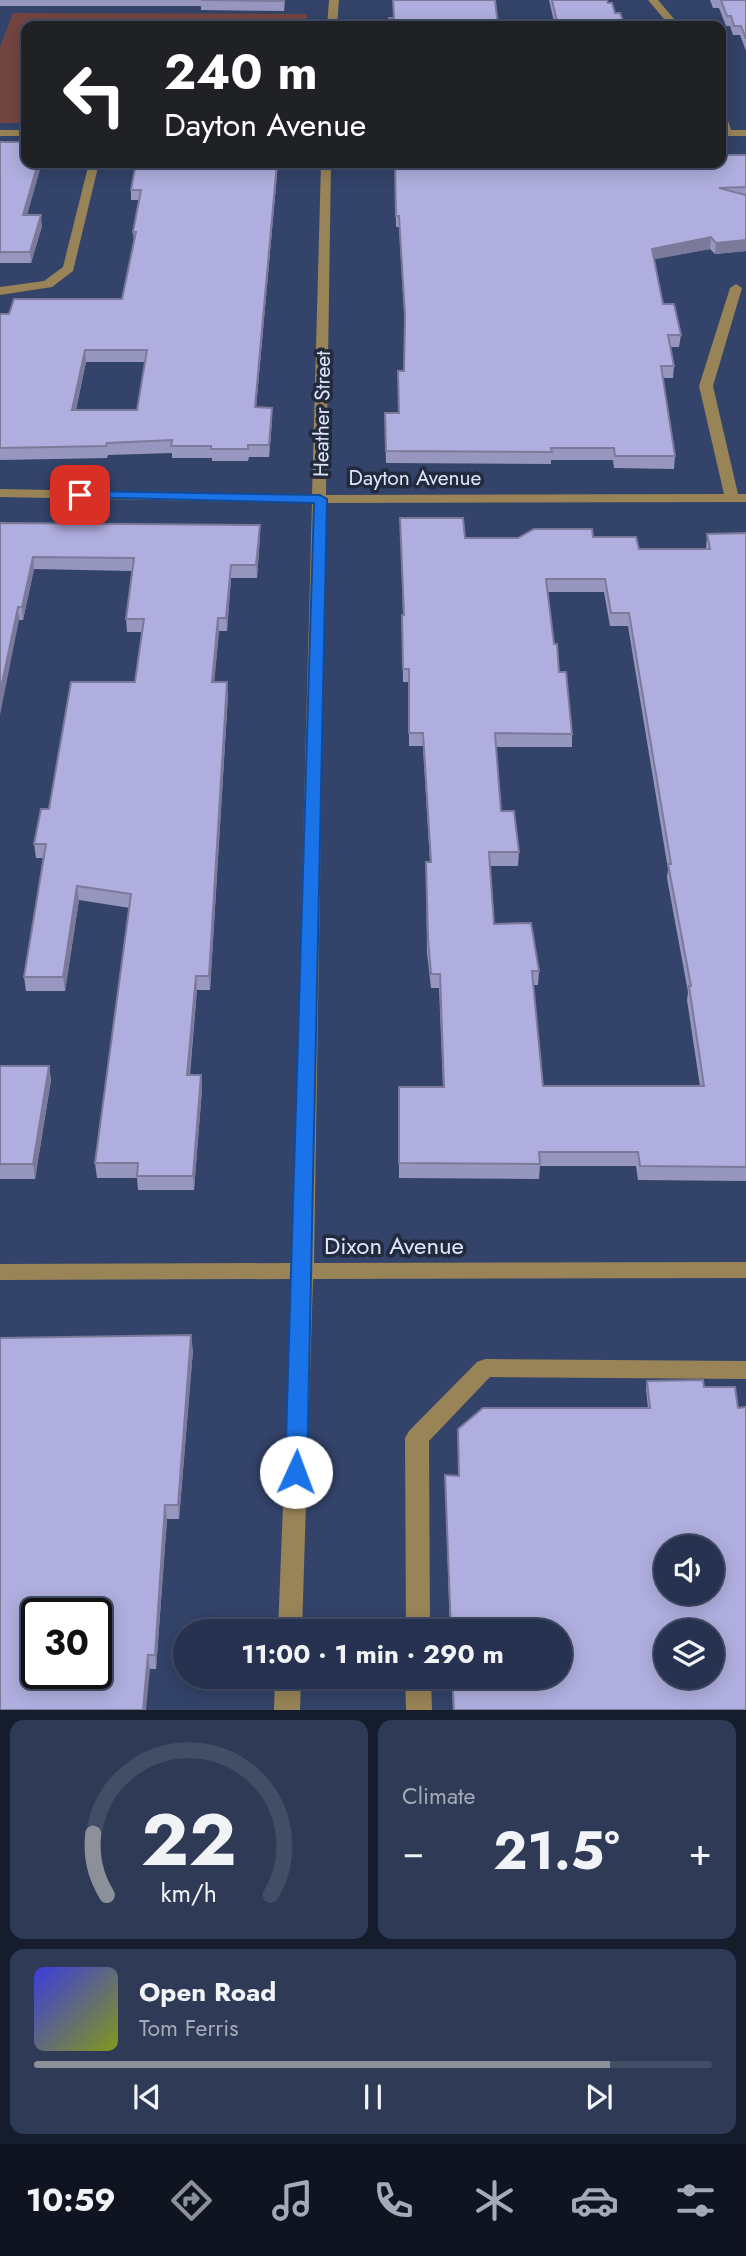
<!DOCTYPE html>
<meta charset="utf-8">
<style>
body{margin:0;font-family:Jost,sans-serif;background:#2e3a56;color:#f1f3f6;height:100vh;display:flex;flex-direction:column;font-size:26px;white-space:nowrap}
*{box-sizing:border-box;margin:0}
p{font-size:23px;color:#a4aab7}
.icon{flex:none;width:38px;height:38px;fill:none;stroke:currentColor;stroke-width:2;stroke-linecap:round;stroke-linejoin:round}
.map{position:relative;height:1710px;overflow:hidden}
.panel{display:flex;flex-direction:column;gap:10px;padding:10px;background:#151c2b;flex:1}
.panel>*{flex:none}
.hud{position:absolute;left:21px;top:21px;width:705px;height:147px;border-radius:14px;box-shadow:0 4px 18px #0003,0 0 0 2px #424d66;background:#202124;color:#fff;overflow:hidden}
.controls{position:absolute;left:654px;top:1535px;display:grid;gap:14px}
.controls a{display:grid;place-items:center;width:70px;height:70px;border-radius:50%;background:#26324f;box-shadow:0 4px 18px #0003,0 0 0 2px #424d66;font-size:35px}
.speed{position:absolute;left:21px;top:1598px;display:flex;gap:14px;font-size:35px;font-weight:700;text-align:center}
.speed>*{display:grid;place-content:center;width:91px;height:91px;border-radius:50%;background:#26324f;box-shadow:0 4px 18px #0003,0 0 0 2px #424d66;line-height:1}
.speed .limit{border:4px solid #111;border-radius:10px;background:#fff;color:#111}
.pin{position:absolute;display:grid;place-items:center;width:60px;height:60px;color:#fff;margin:-30px;border-radius:14px;box-shadow:0 4px 10px #0006}
.me{position:absolute;width:77px;margin:-38px;rotate:2deg;stroke-linejoin:round;filter:drop-shadow(0 0 5px #0008)}
.turn{display:flex;align-items:center;gap:24px;height:147px;padding:0 28px;font-size:32px}
.turn .icon{width:91px;height:91px;stroke-width:2.5}
.turn b{display:block;font-size:49px;line-height:60px}
.big{font-size:52px;font-weight:700;line-height:1.1}
.panel .card{flex:1;display:flex;flex-direction:column;justify-content:center;gap:10px;min-width:0;padding:0 24px;border-radius:14px;background:#2e3a56}
.panel .dial{align-items:center;gap:0}
.dial svg{height:182px;overflow:visible;fill:none;stroke:#424d66;stroke-width:7;stroke-linecap:round;text-anchor:middle}
.dial text{fill:#f1f3f6;stroke:none}
.song{display:flex;align-items:center;gap:21px}
.cover{width:84px;height:84px;border-radius:10px;background:linear-gradient(135deg,hsl(240 70% 55%),hsl(70 70% 35%))}
.played{height:7px;border-radius:4px;background:linear-gradient(90deg,#8c9099 85%,#424d66 85%)}
.keys{display:flex;justify-content:space-around;direction:ltr}
.heat{display:flex;justify-content:space-between;align-items:center;font-size:38px;direction:ltr}
.panel .tiles{flex:1;display:grid;gap:10px;grid-template-columns:1fr 1fr}
.card:last-child{grid-column:span 2}
.trip{position:absolute;left:173px;top:1619px;width:399px;height:70px;border-radius:35px;background:#26324f;box-shadow:0 4px 18px #0003,0 0 0 2px #424d66;font-weight:700;line-height:70px;text-align:center}
.menu{display:flex;height:112px;justify-content:space-around;align-items:center;background:#0f1420;color:#a4aab7}
.menu .icon{width:49px;height:49px}
.menu .current{color:#8c9099}
.menu b{font-size:32px;color:#f1f3f6}
.map>svg:first-child{display:block}
.green{fill:#734541}
.lines{fill:none;stroke-linecap:round;stroke-linejoin:round}
.minor{fill:#988457;fill-rule:evenodd}
.wall{fill:#9796bf;fill-rule:evenodd}
.shaded-wall{fill:#7b7a9b}
.building{fill:#b0aede;stroke:#7b7a9b;stroke-width:2;fill-rule:evenodd}
.route{fill:#1a73e8;stroke:#114b97;stroke-width:2}
.labels{text-anchor:middle;dominant-baseline:central;stroke-width:7;stroke-linejoin:round;paint-order:stroke}
.street-label{font-size:21px;fill:#dce7ff;stroke:#232a3c}
.near-street-label{font-size:24px;fill:#dce7ff;stroke:#232a3c}
</style>
<div class="map">
<svg width="746" height="1710" viewBox="0 0 746 1710">
<rect width="100%" height="100%" fill="#334369"/>
<path class="green" d="M 13,13 L 307,14 L 306,26 L 26,26 L 26,123 L 0,123 L 0,47 Z"/>
<g class="lines">
<g class="minor">
<path d="M 329,0 L 339,0 L 337,26 L 327,26 Z"/>
<path d="M 648,0 L 658,0 L 680,26 L 670,26 Z"/>
<path d="M 721,111 L 726,114 L 731,130 L 746,130 L 746,136 L 721,136 Z"/>
<rect x="0" y="130" width="26" height="6"/>
<path d="M 89,163 L 99,163 L 73,271 L 52,287 L 0,295 L 0,287 L 44,281 L 63,267 Z"/>
<path d="M 321,163 L 331,163 L 326,495 L 724,494 L 699,386 L 730,288 L 736,284 L 742,288 L 713,386 L 738,494 L 746,494 L 746,502 L 326,503 L 314,1263 L 746,1262 L 746,1278 L 313,1279 L 302,1631 L 278,1631 L 292,1279 L 0,1280 L 0,1264 L 292,1263 L 312,503 L 0,497 L 0,489 L 312,495 Z"/>
<path d="M 485,1359 L 746,1361 L 746,1379 L 490,1377 L 429,1441 L 430,1631 L 406,1631 L 405,1438 L 409,1431 L 477,1362 Z"/>
<path d="M 275,1676 L 301,1676 L 300,1710 L 274,1710 Z"/>
<path d="M 405,1676 L 431,1676 L 432,1710 L 406,1710 Z"/>
</g>
</g>
<g class="wall">
<path d="M 0,0 L 285,0 L 284,11 L 201,10 L 201,6 L 0,6 Z"/>
<path d="M 549,0 L 607,0 L 615,13 L 625,26 L 555,26 Z"/>
<path d="M 710,0 L 746,0 L 746,51 L 740,35 L 733,35 L 730,26 L 726,26 L 719,8 L 713,8 Z"/>
<path d="M 0,142 L 27,215 L 42,226 L 31,263 L 0,263 Z"/>
<path d="M 746,155 L 746,251 L 715,254 L 710,249 L 654,259 L 663,304 L 681,335 L 679,347 L 670,347 L 674,366 L 673,378 L 663,378 L 675,456 L 674,469 L 614,468 L 613,460 L 551,460 L 551,464 L 386,463 L 385,426 L 399,413 L 404,371 L 405,326 L 399,227 L 396,227 L 395,163 L 721,163 Z"/>
<path d="M 278,163 L 256,407 L 272,408 L 272,420 L 269,457 L 249,457 L 248,461 L 212,461 L 212,458 L 172,458 L 172,453 L 108,455 L 107,458 L 0,460 L 0,314 L 9,314 L 122,299 L 134,242 L 133,232 L 139,200 L 131,200 L 131,190 ZM 86,362 L 145,362 L 137,410 L 76,410 Z"/>
<path d="M 400,518 L 465,538 L 593,537 L 639,549 L 706,549 L 707,534 L 746,533 L 746,1181 L 638,1180 L 636,1166 L 540,1166 L 539,1179 L 399,1178 L 399,1087 L 443,1087 L 439,988 L 431,988 L 427,952 L 426,862 L 430,862 L 423,746 L 409,746 L 409,682 L 403,682 L 402,615 L 403,615 ZM 548,592 L 604,592 L 610,626 L 628,626 L 668,869 L 667,878 L 688,992 L 687,1000 L 700,1086 L 543,1086 L 533,985 L 538,985 L 539,971 L 494,924 L 490,866 L 518,866 L 519,852 L 501,811 L 496,747 L 572,747 L 572,734 L 554,644 Z"/>
<path d="M 0,523 L 260,525 L 260,537 L 257,578 L 231,578 L 227,631 L 219,631 L 214,682 L 228,695 L 210,990 L 197,990 L 190,1075 L 201,1075 L 202,1089 L 194,1190 L 138,1190 L 137,1178 L 97,1178 L 95,1163 L 130,908 L 79,900 L 65,991 L 26,991 L 24,977 L 43,858 L 36,858 L 34,844 L 49,809 L 135,682 L 142,632 L 127,632 L 126,619 L 132,571 L 34,569 L 23,620 L 19,620 Z"/>
<path d="M 0,1066 L 49,1066 L 51,1080 L 35,1179 L 0,1179 Z"/>
<path d="M 193,1350 L 179,1519 L 167,1519 L 156,1669 L 150,1669 L 0,1710 Z"/>
<path d="M 647,1381 L 746,1710 L 453,1710 L 452,1676 L 560,1676 L 560,1631 L 450,1631 L 445,1475 L 459,1476 L 458,1429 L 648,1408 L 646,1389 Z"/>
</g>
<g class="shaded-wall">
<path d="M 38,163 L 42,163 L 24,226 L 23,215 Z"/>
<path d="M 277,163 L 278,163 L 255,420 L 255,407 Z"/>
<path d="M 41,215 L 42,226 L 31,263 L 30,252 Z"/>
<path d="M 711,237 L 710,249 L 651,260 L 652,249 Z"/>
<path d="M 746,240 L 746,251 L 715,254 L 716,243 Z"/>
<path d="M 85,350 L 86,362 L 73,422 L 72,410 Z"/>
<path d="M 272,408 L 272,420 L 269,457 L 269,445 Z"/>
<path d="M 260,525 L 260,537 L 257,578 L 256,565 Z"/>
<path d="M 33,557 L 34,569 L 23,620 L 22,607 Z"/>
<path d="M 231,565 L 231,578 L 227,631 L 226,618 Z"/>
<path d="M 18,607 L 19,620 L 0,715 L 0,693 Z"/>
<path d="M 218,618 L 219,631 L 213,695 L 212,682 Z"/>
<path d="M 227,682 L 228,695 L 210,990 L 209,976 Z"/>
<path d="M 77,886 L 79,900 L 65,991 L 63,977 Z"/>
<path d="M 196,976 L 197,990 L 188,1089 L 187,1075 Z"/>
<path d="M 49,1066 L 51,1080 L 35,1179 L 33,1164 Z"/>
<path d="M 201,1075 L 202,1089 L 194,1190 L 193,1176 Z"/>
<path d="M 191,1335 L 193,1350 L 179,1519 L 178,1505 Z"/>
<path d="M 165,1505 L 167,1519 L 156,1669 L 155,1655 Z"/>
<path d="M 148,1655 L 150,1669 L 146,1710 L 143,1710 Z"/>
</g>
<g class="building">
<path d="M 201,0 L 284,0 L 284,1 Z"/>
<path d="M 393,0 L 495,0 L 498,26 L 390,26 L 389,18 L 394,18 Z"/>
<path d="M 552,0 L 607,0 L 608,3 L 612,3 L 615,13 L 620,13 L 625,26 L 558,26 Z"/>
<path d="M 721,0 L 746,0 L 746,39 L 741,26 L 734,26 L 731,16 L 727,16 Z"/>
<path d="M 0,142 L 26,142 L 26,163 L 38,163 L 23,215 L 41,215 L 30,252 L 0,252 Z"/>
<path d="M 721,155 L 746,155 L 746,187 L 719,188 L 746,195 L 746,240 L 716,243 L 711,237 L 652,249 L 663,304 L 674,304 L 681,335 L 668,335 L 674,366 L 661,366 L 675,456 L 615,456 L 614,448 L 551,448 L 552,452 L 386,451 L 385,413 L 399,413 L 398,371 L 404,371 L 405,316 L 399,216 L 396,216 L 395,163 L 721,163 Z"/>
<path d="M 136,163 L 277,163 L 255,407 L 272,408 L 269,445 L 248,445 L 248,449 L 211,449 L 211,446 L 171,446 L 172,440 L 107,443 L 106,446 L 0,448 L 0,314 L 9,314 L 14,299 L 122,299 L 136,232 L 133,232 L 141,190 L 131,190 ZM 85,350 L 147,350 L 137,410 L 72,410 Z"/>
<path d="M 400,518 L 463,518 L 465,538 L 518,538 L 534,529 L 592,529 L 593,537 L 636,537 L 639,549 L 710,549 L 707,534 L 746,533 L 746,1167 L 640,1166 L 638,1152 L 539,1152 L 540,1164 L 399,1163 L 399,1087 L 444,1087 L 440,974 L 431,974 L 428,938 L 426,862 L 431,862 L 423,733 L 409,733 L 409,669 L 403,669 L 402,615 L 404,615 ZM 546,579 L 605,579 L 611,613 L 629,613 L 671,864 L 668,864 L 691,986 L 689,986 L 704,1086 L 543,1086 L 532,971 L 539,971 L 531,923 L 494,924 L 489,852 L 519,852 L 514,811 L 501,811 L 495,733 L 572,734 L 566,672 L 559,672 L 557,644 L 554,644 Z"/>
<path d="M 0,523 L 260,525 L 256,565 L 231,565 L 226,618 L 218,618 L 212,682 L 227,682 L 209,976 L 196,976 L 187,1075 L 201,1075 L 193,1176 L 137,1176 L 138,1163 L 95,1163 L 131,894 L 77,886 L 63,977 L 24,977 L 46,844 L 34,844 L 41,809 L 49,809 L 71,682 L 135,682 L 144,619 L 126,619 L 134,558 L 33,557 L 22,607 L 18,607 L 0,693 Z"/>
<path d="M 0,1066 L 49,1066 L 33,1164 L 0,1164 Z"/>
<path d="M 191,1335 L 178,1505 L 165,1505 L 155,1655 L 148,1655 L 143,1710 L 0,1710 L 0,1338 ZM 37,1614 L 96,1614 L 96,1673 L 37,1673 Z"/>
<path d="M 703,1380 L 704,1387 L 735,1387 L 738,1408 L 746,1407 L 746,1710 L 454,1710 L 452,1676 L 560,1676 L 560,1631 L 451,1631 L 445,1475 L 459,1476 L 458,1429 L 483,1408 L 650,1408 L 647,1381 ZM 667,1547 L 712,1547 L 712,1592 L 667,1592 ZM 667,1631 L 712,1631 L 712,1676 L 667,1676 Z"/>
</g>
<path class="route" d="M 80,491 L 320,495 L 327,499 L 307,1472 L 303,1479 L 296,1481 L 288,1479 L 285,1472 L 314,503 L 76,497 L 76,492 Z"/>
<g class="labels">
<g class="street-label">
<text transform="translate(322 414) rotate(-89)">Heather Street</text>
<text x="415" y="478">Dayton Avenue</text>
</g>
<g class="near-street-label">
<text x="394" y="1245">Dixon Avenue</text>
</g>
</g>
</svg>
<div class="controls">
<a><svg class="icon" aria-label="sound" viewBox="0 0 24 24"><path d="M4 9h4l5-4v14l-5-4H4zM17 9q2 3 0 6"/></svg></a>
<a><svg class="icon" aria-label="layers" viewBox="0 0 24 24"><path d="M12 4l9 5-9 5-9-5zM3 14l9 5 9-5"/></svg></a>
</div>
<div class="speed"><div class="limit">30</div></div>
<div class="pin" style="left:80px;top:495px;background:#d93025"><svg class="icon" aria-label="arrive" viewBox="0 0 24 24"><path d="M6 21V4h12l-3 4 3 4H6"/></svg></div>
<svg class="me" style="left:296px;top:1472px" viewBox="-20 -20 40 40"><circle r="19" fill="#fff"/><path d="M0-13L10 11 0 6-10 11z" fill="#1a73e8"/></svg>
<div class="trip">11:00 · 1 min · 290 m</div>
<div class="hud">
<div class="turn"><svg class="icon" aria-label="left" viewBox="0 0 24 24"><path d="M17 20v-9H6M10 6l-5 5 5 5"/></svg><div><b>240 m</b>Dayton Avenue</div></div>
</div>
</div>
<section class="panel">
<div class="tiles">
<div class="card dial"><svg viewBox="0 0 100 80">
<path d="M14 69A42 42 0 1 1 86 69"/>
<path d="M14 69A42 42 0 0 1 8 42" stroke="#8c9099"/>
<text x="50" y="56" font-size="32" font-weight="700">22</text>
<text x="50" y="72" font-size="11">km/h</text>
</svg></div>
<div class="card"><p>Climate</p>
<div class="heat"><a>−</a><b class="big">21.5°</b><a>+</a></div>
</div>
<div class="card">
<div class="song"><i class="cover"></i><div><b>Open Road</b><p>Tom Ferris</p></div></div>
<div class="played"></div>
<div class="keys"><svg class="icon" aria-label="previous" viewBox="0 0 24 24"><path d="M18 5L8 12l10 7zM5 5v14"/></svg><svg class="icon" aria-label="pause" viewBox="0 0 24 24"><path d="M8 5v14M16 5v14"/></svg><svg class="icon" aria-label="next" viewBox="0 0 24 24"><path d="M6 5l10 7-10 7zM19 5v14"/></svg></div>
</div>
</div>
</section>
<nav class="menu">
<b>10:59</b>
<svg class="icon current" aria-label="directions" viewBox="0 0 24 24"><path d="M12 3l9 9-9 9-9-9zM9 14v-3h6M13 9l2 2-2 2"/></svg>
<svg class="icon" aria-label="music" viewBox="0 0 24 24"><path d="M9 18V5l10-2v13"/><circle cx="6" cy="18" r="3"/><circle cx="16" cy="16" r="3"/></svg>
<svg class="icon" aria-label="phone" viewBox="0 0 24 24"><path d="M5 4h4l2 5-3 2q2 4 5 5l2-3 5 2v4C11 20 4 13 5 4z"/></svg>
<svg class="icon" aria-label="climate" viewBox="0 0 24 24"><path d="M12 3v18M4 7l16 10M4 17L20 7"/></svg>
<svg class="icon" aria-label="car" viewBox="0 0 24 24"><path d="M5 17H2v-5l4-1 3-4h7l3 4 3 1v5h-3M9 17h6M6 11h13"/><circle cx="7" cy="17" r="2"/><circle cx="17" cy="17" r="2"/></svg>
<svg class="icon" aria-label="filters" viewBox="0 0 24 24"><path d="M4 7h16M4 17h16"/><circle cx="9" cy="7" r="2"/><circle cx="15" cy="17" r="2"/></svg>
</nav>
